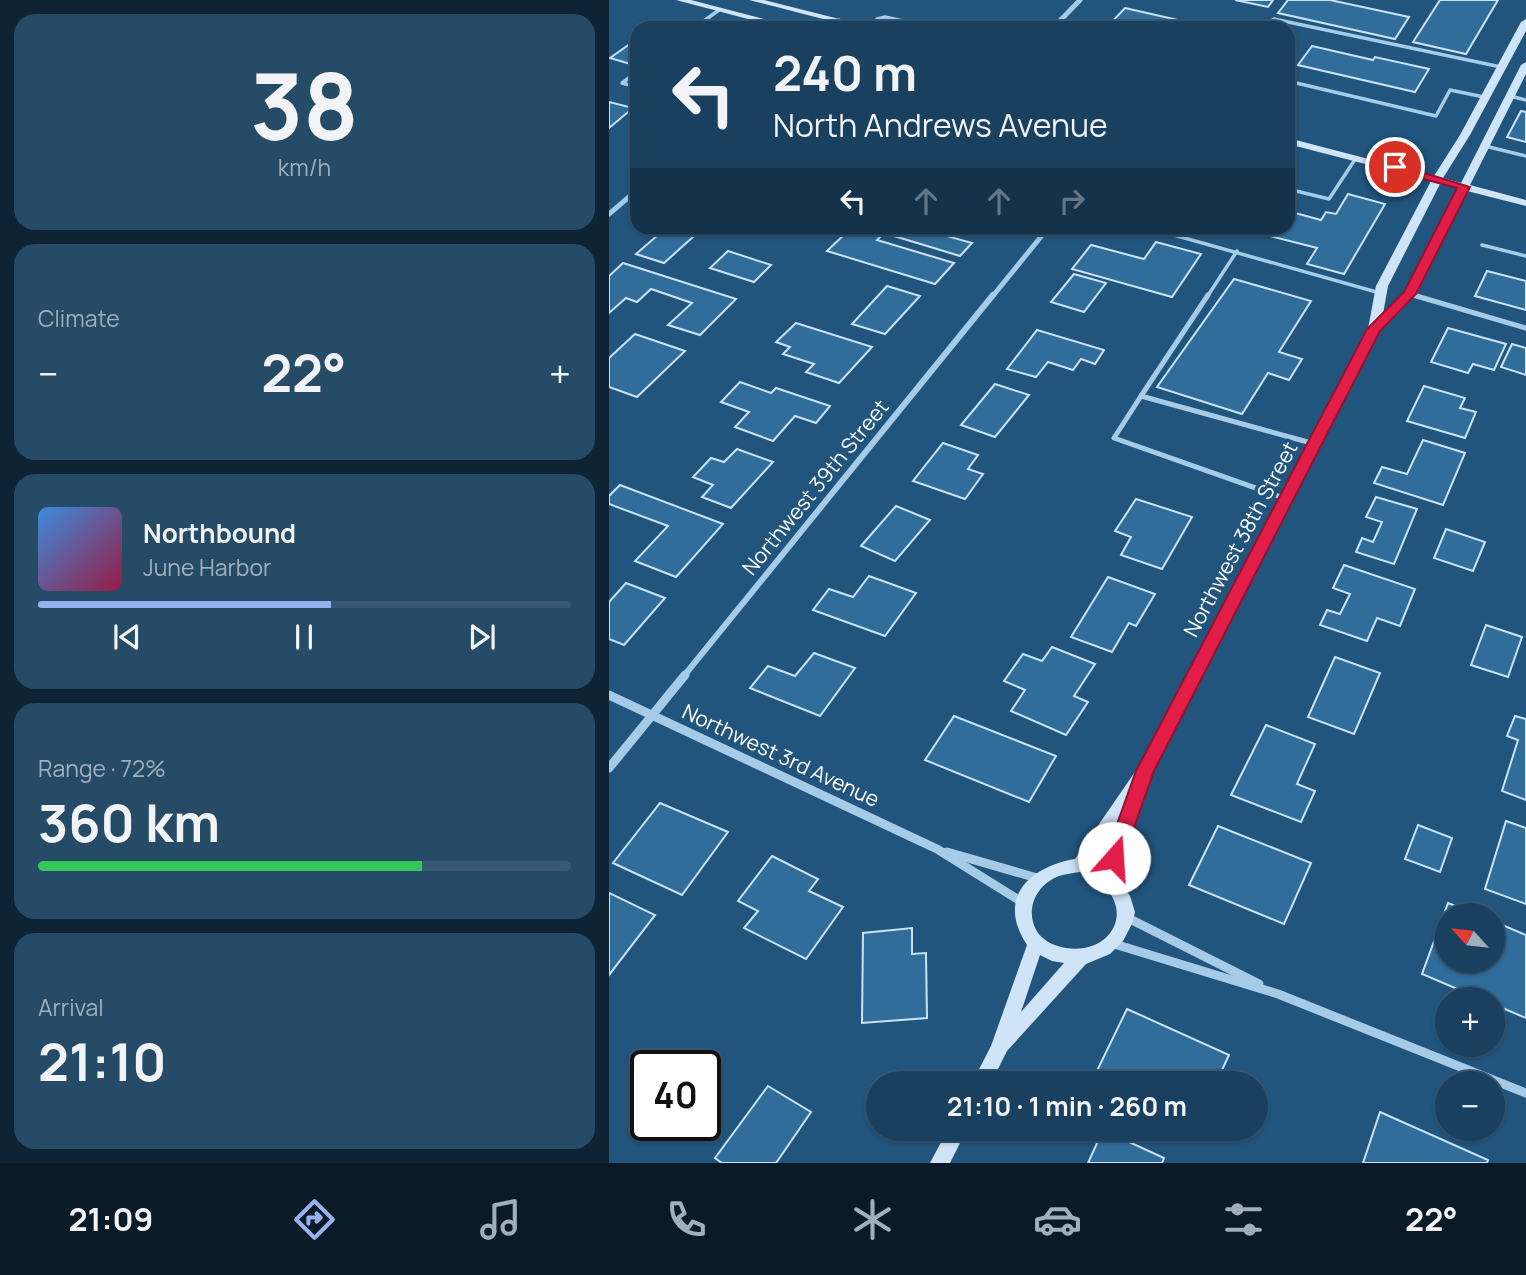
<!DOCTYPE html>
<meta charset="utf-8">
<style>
body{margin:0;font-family:Manrope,sans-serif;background:#264b67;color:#f1f3f6;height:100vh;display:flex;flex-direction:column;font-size:26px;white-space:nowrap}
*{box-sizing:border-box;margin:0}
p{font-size:23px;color:#9fafbc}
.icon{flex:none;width:38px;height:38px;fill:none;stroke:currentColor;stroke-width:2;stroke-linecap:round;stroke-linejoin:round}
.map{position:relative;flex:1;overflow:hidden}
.drawer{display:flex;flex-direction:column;gap:14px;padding:14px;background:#0e2334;width:609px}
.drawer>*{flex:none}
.hud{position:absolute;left:21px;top:21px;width:665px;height:214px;border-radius:21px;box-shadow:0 2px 5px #0004,0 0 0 2px #375973;background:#19405e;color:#f1f3f6;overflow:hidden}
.needle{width:46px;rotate:297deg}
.buttons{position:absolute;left:826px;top:903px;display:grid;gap:14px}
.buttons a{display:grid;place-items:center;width:70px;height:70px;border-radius:50%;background:#19405e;box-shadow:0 2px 5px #0004,0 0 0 2px #375973;font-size:35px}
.speed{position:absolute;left:21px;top:1050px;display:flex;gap:14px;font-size:35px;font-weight:700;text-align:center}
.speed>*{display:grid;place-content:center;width:91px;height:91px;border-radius:50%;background:#19405e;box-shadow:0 2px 5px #0004,0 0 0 2px #375973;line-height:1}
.speed .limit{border:4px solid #111;border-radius:10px;background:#fff;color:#111}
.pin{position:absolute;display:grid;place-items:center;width:60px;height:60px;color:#fff;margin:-30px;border:4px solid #fff;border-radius:50%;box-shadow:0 2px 7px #0007}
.me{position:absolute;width:77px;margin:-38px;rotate:19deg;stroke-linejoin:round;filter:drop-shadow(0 0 5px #0008)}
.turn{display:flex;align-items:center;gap:24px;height:147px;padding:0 28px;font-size:32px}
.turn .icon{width:91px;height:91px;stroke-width:2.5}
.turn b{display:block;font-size:49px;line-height:60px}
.lanes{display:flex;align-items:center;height:66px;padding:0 28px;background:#0003;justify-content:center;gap:35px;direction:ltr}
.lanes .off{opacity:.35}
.big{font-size:52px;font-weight:700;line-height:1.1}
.drawer .tile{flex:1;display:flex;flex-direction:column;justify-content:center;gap:10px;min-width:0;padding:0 24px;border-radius:21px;background:#264b67}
.drawer .dial{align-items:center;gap:0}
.dial b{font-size:91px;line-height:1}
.song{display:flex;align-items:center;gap:21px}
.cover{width:84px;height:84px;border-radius:10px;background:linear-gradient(135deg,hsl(210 70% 55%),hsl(340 70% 35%))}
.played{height:7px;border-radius:4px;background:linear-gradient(90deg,#95b2f1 55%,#375973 55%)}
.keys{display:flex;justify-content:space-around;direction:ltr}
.heat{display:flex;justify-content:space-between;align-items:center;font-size:38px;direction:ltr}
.charge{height:10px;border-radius:5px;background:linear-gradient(90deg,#34c759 72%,#375973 0)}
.trip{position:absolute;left:257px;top:1071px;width:402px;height:70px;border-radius:35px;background:#19405e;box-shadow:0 2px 5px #0004,0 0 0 2px #375973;font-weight:700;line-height:70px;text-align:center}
.menu{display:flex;height:112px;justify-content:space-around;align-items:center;background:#0a1a26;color:#9fafbc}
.menu .icon{width:49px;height:49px}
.menu .selected{color:#95b2f1}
.menu b{font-size:32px;color:#f1f3f6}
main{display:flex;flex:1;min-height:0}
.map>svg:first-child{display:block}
.building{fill:#316d9b;stroke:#c9e2f5;stroke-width:2}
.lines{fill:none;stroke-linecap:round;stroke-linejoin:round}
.lane-far1{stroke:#a5cbe7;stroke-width:3.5}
.lane{stroke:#a5cbe7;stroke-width:5}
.street-far2{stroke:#a5cbe7;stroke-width:5}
.street-far1{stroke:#a5cbe7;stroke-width:6}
.street{stroke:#a5cbe7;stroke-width:9}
.secondary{fill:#cfe4f6;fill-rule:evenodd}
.route{fill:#e11d48;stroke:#92132f;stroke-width:2}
.labels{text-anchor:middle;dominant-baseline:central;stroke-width:7;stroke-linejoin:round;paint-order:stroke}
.street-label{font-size:21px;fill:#fff;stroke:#21557e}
</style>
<main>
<section class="drawer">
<div class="tile dial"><b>38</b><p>km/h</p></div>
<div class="tile"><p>Climate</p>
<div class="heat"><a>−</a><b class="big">22°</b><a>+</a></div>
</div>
<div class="tile">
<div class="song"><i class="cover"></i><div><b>Northbound</b><p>June Harbor</p></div></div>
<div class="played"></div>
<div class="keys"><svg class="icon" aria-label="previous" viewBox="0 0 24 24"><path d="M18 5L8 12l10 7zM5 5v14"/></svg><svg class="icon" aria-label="pause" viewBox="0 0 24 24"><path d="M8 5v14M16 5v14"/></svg><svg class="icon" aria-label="next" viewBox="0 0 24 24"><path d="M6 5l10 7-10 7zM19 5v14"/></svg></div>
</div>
<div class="tile"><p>Range · 72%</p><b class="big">360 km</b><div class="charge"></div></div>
<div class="tile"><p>Arrival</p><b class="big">21:10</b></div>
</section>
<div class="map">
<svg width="917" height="1163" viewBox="0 0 917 1163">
<rect width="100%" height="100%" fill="#21557e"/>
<g class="building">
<path d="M 626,0 L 664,0 L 659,7 Z"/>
<path d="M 679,0 L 721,0 L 800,17 L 786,39 L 669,13 Z"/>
<path d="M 831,0 L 889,0 L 857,54 L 804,42 Z"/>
<path d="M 516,8 L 578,22 L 572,28 L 497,28 Z"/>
<path d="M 28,39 L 28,66 L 1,58 Z"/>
<path d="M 703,46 L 764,60 L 766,57 L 820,69 L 806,92 L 689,65 Z"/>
<path d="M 0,102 L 24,108 L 0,128 Z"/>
<path d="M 912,111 L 917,112 L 917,142 L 898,137 Z"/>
<path d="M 739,194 L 776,204 L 735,274 L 698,264 L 708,248 L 630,228 L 679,228 L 679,211 L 712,220 L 717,212 L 727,214 Z"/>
<path d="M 57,228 L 94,228 L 55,263 L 27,254 Z"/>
<path d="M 242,228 L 309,228 L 363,243 L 351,256 L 275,233 L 268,240 L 345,263 L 326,284 L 218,251 Z"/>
<path d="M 547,242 L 592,254 L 563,297 L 463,269 L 482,245 L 535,259 Z"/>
<path d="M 119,251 L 162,265 L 145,282 L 101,268 Z"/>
<path d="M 14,263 L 127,299 L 91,335 L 59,325 L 83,303 L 42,289 L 28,302 L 17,298 L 0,313 L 0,276 Z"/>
<path d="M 878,271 L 917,281 L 917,310 L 866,296 Z"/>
<path d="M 465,274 L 497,283 L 475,312 L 442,302 Z"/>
<path d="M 625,279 L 702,301 L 670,352 L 693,359 L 680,380 L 659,373 L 633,414 L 548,387 Z"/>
<path d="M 278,286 L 311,296 L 276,334 L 243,324 Z"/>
<path d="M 187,323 L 263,347 L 230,383 L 197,372 L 205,364 L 174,354 L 181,347 L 167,342 Z"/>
<path d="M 839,328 L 897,344 L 885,370 L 864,364 L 859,373 L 822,362 Z"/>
<path d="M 428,330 L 495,350 L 486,364 L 472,359 L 464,370 L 439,362 L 427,377 L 398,369 Z"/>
<path d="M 26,334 L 76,351 L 28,397 L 0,387 L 0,358 Z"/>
<path d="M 903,344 L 917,348 L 917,375 L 892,367 Z"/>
<path d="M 131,382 L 162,393 L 167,388 L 221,406 L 207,423 L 186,416 L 164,441 L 126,427 L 140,412 L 112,402 Z"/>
<path d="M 386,384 L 420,395 L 386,437 L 352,425 Z"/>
<path d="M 815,386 L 856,398 L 851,408 L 867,412 L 856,438 L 798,421 Z"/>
<path d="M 814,440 L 856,453 L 834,505 L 765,483 L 773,467 L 798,474 Z"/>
<path d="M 334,443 L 369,455 L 359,469 L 374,474 L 356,499 L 304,481 Z"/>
<path d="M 128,449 L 164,462 L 122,508 L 93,497 L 104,485 L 84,477 L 102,458 L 115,462 Z"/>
<path d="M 11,485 L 114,524 L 67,577 L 26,561 L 59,526 L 0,504 L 0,496 Z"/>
<path d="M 767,497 L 808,509 L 785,564 L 747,552 L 753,538 L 764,542 L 773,522 L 757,517 Z"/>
<path d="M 527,499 L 583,517 L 553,569 L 512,555 L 522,537 L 506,531 Z"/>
<path d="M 287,506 L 321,520 L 286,561 L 252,546 Z"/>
<path d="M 837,529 L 876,542 L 864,571 L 825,558 Z"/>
<path d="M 735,565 L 806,589 L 791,626 L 768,618 L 758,641 L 711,625 L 718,610 L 731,614 L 741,594 L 724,588 Z"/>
<path d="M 260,576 L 307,593 L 276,636 L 204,610 L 220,589 L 244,597 Z"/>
<path d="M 499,577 L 546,594 L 527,626 L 520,623 L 503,652 L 462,637 Z"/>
<path d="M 17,583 L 56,598 L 15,645 L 0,639 L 0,602 Z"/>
<path d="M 877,625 L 913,637 L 899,677 L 862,665 Z"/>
<path d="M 443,647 L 486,664 L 465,696 L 479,702 L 457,735 L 402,711 L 416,690 L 395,681 L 414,654 L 433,661 Z"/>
<path d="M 205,653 L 246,668 L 211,716 L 141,688 L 159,666 L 186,676 Z"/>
<path d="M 726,657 L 771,673 L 745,734 L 699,717 Z"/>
<path d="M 345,716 L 447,756 L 420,802 L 316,760 Z"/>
<path d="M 906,716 L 917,719 L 917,800 L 893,791 L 909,740 L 898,736 Z"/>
<path d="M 657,725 L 706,744 L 688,784 L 706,791 L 692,822 L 622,795 Z"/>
<path d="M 51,803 L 119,832 L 73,895 L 4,863 Z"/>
<path d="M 897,821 L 917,828 L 917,904 L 876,889 Z"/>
<path d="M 809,825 L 843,838 L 831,872 L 796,859 Z"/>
<path d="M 609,826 L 702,863 L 675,924 L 580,885 Z"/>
<path d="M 163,856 L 209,879 L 200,891 L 234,907 L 197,959 L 135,928 L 149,911 L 129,901 Z"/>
<path d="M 0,893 L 46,915 L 0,975 Z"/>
<path d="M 839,903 L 869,915 L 838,915 L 838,961 L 884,961 L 884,921 L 917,935 L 917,1018 L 884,1004 L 884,999 L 872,999 L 813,974 Z"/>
<path d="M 303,928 L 303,954 L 317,953 L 318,1018 L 253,1023 L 254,933 Z"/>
<path d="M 518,1009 L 620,1055 L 607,1083 L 488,1083 L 483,1081 Z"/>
<path d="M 159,1086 L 202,1112 L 167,1163 L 113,1163 L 106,1158 Z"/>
<path d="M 771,1112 L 879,1160 L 878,1163 L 754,1163 Z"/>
<path d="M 494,1130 L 555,1158 L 553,1163 L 479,1163 Z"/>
</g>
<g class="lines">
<g class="lane-far1">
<path d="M 85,28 L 110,10"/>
<path d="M 259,28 L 268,19 L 276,17 L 326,28"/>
<path d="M 652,28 L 665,19 L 892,67"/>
<path d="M 28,72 L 13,83 L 28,87"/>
<path d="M 679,88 L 683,82 L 827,116 L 841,90 L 875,97"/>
<path d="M 901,96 L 917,100"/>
<path d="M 876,146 L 917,156"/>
<path d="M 679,189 L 720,199 L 747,158"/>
<path d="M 540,228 L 771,293"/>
<path d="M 873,245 L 917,256"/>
<path d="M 800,294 L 810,297"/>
<path d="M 598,297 L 628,251"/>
</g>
<g class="lane">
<path d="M 599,295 L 532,396 L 706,444"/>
<path d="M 804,295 L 917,328"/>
<path d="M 532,396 L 505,438 L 675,498"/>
</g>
<g class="street-far2">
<path d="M 222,28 L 230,21"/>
<path d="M 444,28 L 471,0"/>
<path d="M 0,214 L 28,190"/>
<path d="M 383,297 L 439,228"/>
</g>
<path class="street-far1" d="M 74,677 L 384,295"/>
<g class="street">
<path d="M 0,695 L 328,849 L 413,902"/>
<path d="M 0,768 L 76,675"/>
<path d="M 338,852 L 428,878"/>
<path d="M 517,917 L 650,984"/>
<path d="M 502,943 L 669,994 L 917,1093"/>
</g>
<g class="secondary">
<path d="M 67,0 L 82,0 L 189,28 L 173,28 Z"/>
<path d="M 140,0 L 155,0 L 266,28 L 249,28 Z"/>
<path d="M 917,19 L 917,31 L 861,135 L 834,178 L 852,183 L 912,65 L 917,62 L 917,74 L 861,185 L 917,200 L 917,206 L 858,191 L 806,294 L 770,331 L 536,784 L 538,788 L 508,876 L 521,896 L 526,912 L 523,924 L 514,941 L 501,954 L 477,964 L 398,1051 L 382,1083 L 363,1083 L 382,1046 L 418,945 C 387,898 420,867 466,859 L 530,766 L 759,329 L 767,286 L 822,181 L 679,144 L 679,138 L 825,176 L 851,135 L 912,22 ZM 831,184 L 849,188 L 795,292 L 774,314 L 779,286 ZM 511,821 L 494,867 L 482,862 ZM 471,872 C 532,895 510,956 457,948 C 446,946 436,942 429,933 C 415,912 426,885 450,876 C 456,874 464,873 471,872 ZM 431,955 L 443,961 L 455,963 L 412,1012 Z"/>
<path d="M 339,1129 L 358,1129 L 341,1163 L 321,1163 Z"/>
</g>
</g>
<path class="route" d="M 786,164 L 861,187 L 807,294 L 771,331 L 545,771 L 512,864 L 505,866 L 499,864 L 496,858 L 527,771 L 758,329 L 795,292 L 848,188 L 781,170 L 780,167 Z"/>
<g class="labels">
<g class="street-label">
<text transform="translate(206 487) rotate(-51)">Northwest 39th Street</text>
<text transform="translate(631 539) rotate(-62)">Northwest 38th Street</text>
<text transform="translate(172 755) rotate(25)">Northwest 3rd Avenue</text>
</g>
</g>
</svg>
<div class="buttons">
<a><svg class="needle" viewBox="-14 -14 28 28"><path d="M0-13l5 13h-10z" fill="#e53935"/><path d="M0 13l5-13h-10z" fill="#9fafbc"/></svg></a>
<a>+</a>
<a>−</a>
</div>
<div class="speed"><div class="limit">40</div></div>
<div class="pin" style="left:786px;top:167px;background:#d93025"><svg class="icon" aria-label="arrive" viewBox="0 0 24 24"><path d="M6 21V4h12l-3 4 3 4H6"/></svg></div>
<svg class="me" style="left:505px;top:858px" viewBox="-20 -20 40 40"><circle r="19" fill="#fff"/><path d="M0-13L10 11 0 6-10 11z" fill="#e11d48"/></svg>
<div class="trip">21:10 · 1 min · 260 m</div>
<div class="hud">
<div class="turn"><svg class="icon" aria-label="left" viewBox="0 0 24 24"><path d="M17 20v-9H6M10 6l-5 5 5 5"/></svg><div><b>240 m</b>North Andrews Avenue</div></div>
<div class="lanes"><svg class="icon" aria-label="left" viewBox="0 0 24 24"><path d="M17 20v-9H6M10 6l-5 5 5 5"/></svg><svg class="icon off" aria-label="ahead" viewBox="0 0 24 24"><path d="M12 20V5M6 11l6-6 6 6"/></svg><svg class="icon off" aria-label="ahead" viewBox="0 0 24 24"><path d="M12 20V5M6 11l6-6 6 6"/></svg><svg class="icon off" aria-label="right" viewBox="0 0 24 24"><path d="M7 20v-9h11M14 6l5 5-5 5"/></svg></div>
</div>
</div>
</main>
<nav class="menu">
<b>21:09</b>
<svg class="icon selected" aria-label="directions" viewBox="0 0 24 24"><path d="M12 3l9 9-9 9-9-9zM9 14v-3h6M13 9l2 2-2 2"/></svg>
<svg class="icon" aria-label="music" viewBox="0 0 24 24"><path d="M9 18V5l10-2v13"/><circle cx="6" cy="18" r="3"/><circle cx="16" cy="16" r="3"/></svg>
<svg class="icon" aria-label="phone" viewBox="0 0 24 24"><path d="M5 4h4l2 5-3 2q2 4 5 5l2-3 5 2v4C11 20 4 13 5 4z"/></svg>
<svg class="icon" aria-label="climate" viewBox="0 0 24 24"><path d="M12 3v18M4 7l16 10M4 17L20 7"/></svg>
<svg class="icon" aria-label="car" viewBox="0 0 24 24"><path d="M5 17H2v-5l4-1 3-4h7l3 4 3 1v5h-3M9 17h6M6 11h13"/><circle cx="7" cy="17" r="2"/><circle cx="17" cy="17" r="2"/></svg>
<svg class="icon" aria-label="filters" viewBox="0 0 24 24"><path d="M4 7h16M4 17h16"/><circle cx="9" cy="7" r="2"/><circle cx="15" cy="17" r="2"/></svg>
<b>22°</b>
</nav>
